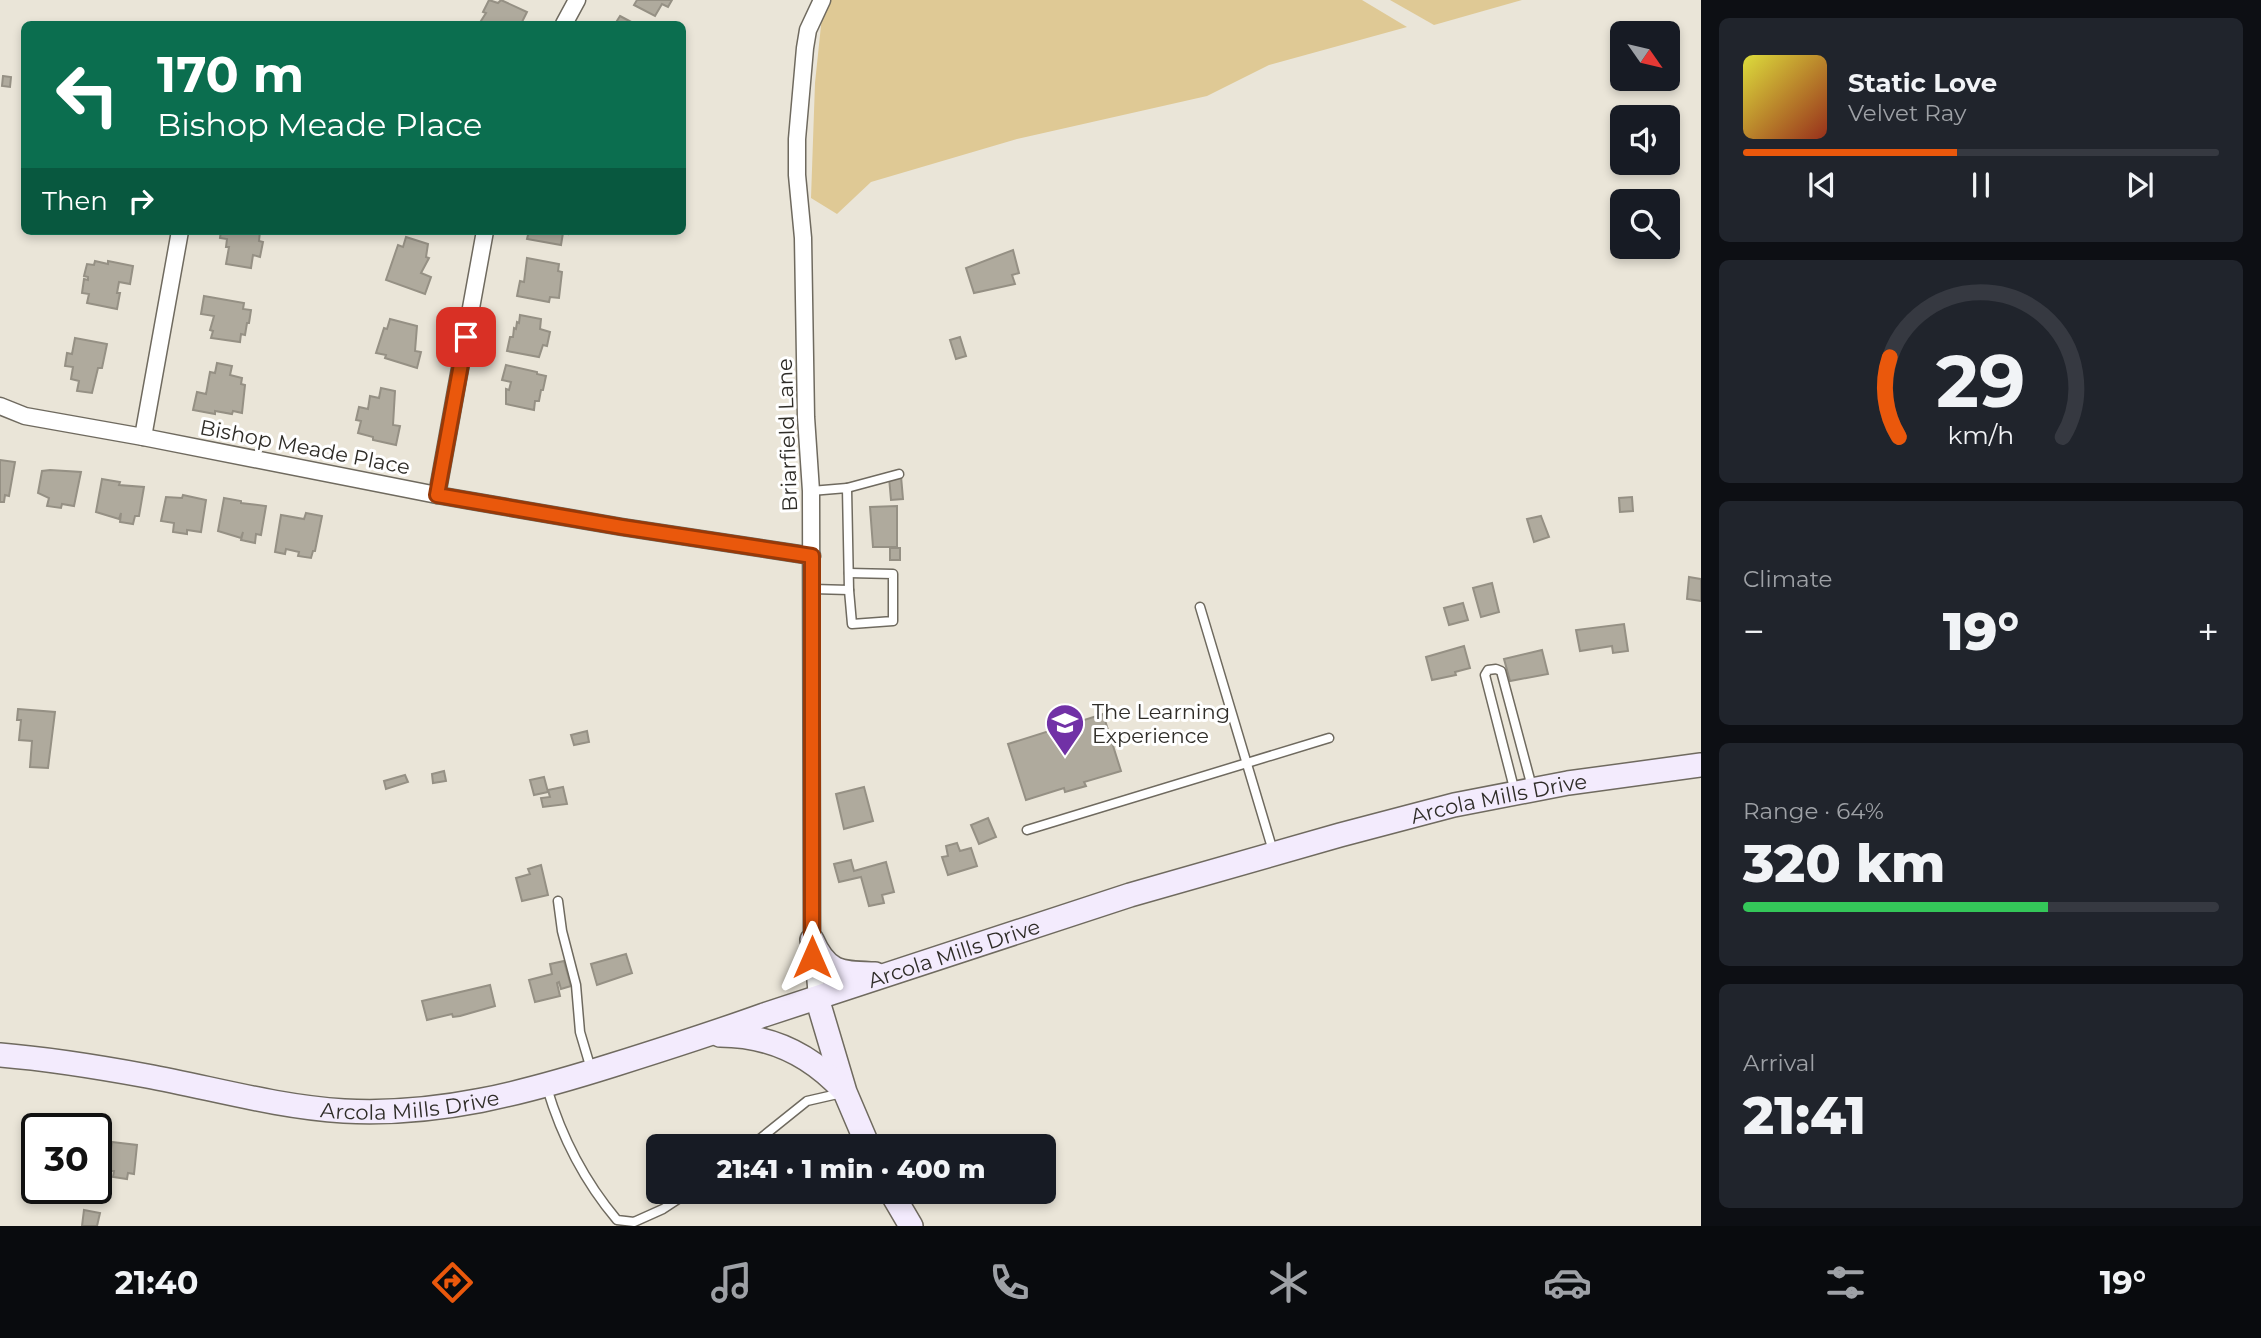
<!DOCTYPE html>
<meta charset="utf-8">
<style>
body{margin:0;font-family:Montserrat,sans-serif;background:#20242c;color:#f1f3f6;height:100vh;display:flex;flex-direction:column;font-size:26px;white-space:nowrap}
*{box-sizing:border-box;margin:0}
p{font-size:23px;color:#9ea1a6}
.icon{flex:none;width:38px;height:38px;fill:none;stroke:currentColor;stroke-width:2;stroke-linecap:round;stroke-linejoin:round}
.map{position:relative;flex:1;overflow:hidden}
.drawer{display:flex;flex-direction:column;gap:18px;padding:18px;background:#0d0f14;width:560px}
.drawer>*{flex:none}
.hud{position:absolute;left:21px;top:21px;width:665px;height:214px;border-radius:10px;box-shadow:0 4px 10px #0003;background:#0b6e4f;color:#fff;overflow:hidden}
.needle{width:46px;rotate:124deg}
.controls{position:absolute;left:1610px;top:21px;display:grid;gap:14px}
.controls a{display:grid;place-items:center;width:70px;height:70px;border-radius:10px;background:#171b24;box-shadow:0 4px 10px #0003;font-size:35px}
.speed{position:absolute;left:21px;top:1113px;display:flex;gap:14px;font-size:35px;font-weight:700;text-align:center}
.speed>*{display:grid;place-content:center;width:91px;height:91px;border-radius:50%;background:#171b24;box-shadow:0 4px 10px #0003;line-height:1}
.speed .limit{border:4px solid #111;border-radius:10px;background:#fff;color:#111}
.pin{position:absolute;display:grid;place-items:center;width:60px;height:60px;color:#fff;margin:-30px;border-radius:14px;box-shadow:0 4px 10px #0006}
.me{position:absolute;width:77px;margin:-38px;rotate:0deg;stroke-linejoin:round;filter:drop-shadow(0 0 5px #0008)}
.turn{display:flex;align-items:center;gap:24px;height:147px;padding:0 21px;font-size:32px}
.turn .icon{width:91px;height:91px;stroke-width:2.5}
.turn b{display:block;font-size:49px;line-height:60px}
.then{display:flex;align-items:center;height:66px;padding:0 21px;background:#0003;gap:14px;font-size:26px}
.big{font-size:52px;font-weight:800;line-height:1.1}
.drawer .tile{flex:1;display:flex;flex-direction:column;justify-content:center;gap:10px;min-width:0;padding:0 24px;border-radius:10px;background:#20242c}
.drawer .dial{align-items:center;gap:0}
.dial svg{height:182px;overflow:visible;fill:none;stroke:#363941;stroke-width:7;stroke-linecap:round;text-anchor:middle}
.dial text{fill:#f1f3f6;stroke:none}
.song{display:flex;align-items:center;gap:21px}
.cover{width:84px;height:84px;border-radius:10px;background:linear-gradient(135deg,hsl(60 70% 55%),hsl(10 70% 35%))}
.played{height:7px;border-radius:4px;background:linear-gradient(90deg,#ea580c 45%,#363941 45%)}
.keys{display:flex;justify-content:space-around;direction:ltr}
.heat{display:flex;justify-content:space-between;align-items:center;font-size:38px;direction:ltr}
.charge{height:10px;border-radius:5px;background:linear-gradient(90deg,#34c759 64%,#363941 0)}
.trip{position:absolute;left:646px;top:1134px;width:410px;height:70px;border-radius:10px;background:#171b24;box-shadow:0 4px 10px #0003;font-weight:800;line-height:70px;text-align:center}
.tab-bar{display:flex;height:112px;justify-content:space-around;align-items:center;background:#090b0e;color:#9ea1a6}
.tab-bar .icon{width:49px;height:49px}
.tab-bar .current{color:#ea580c}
.tab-bar b{font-size:32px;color:#f1f3f6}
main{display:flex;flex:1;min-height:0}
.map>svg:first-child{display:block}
.green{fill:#dfc995}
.building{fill:#afaa9d;stroke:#959084;stroke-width:2}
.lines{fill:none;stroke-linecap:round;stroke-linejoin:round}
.lane-casing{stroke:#6f6a5f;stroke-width:11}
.street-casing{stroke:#6f6a5f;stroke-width:19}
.secondary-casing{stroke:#6f6a5f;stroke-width:26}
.lane{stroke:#fff;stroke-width:8}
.street{stroke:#fff;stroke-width:16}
.secondary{stroke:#f3ebfd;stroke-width:23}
.route-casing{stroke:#983908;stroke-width:18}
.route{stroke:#ea580c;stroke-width:12}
.labels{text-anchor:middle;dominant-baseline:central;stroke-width:6;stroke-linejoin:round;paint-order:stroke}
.street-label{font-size:21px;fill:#2f2d28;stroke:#fff}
.poi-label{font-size:21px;fill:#2f2d28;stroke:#fff;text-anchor:start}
</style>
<main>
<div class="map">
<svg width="1701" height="1226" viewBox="0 0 1701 1226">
<rect width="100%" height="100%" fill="#eae5d8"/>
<g class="green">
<path d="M 831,0 L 1362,0 L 1407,27 L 1269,65 L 1207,96 L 1017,139 L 871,182 L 837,214 L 811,198 L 815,83 L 822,16 Z"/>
<path d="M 1390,0 L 1522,0 L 1434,25 Z"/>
</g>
<g class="building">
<path d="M 489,0 L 498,3 L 501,0 L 527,12 L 521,24 L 479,24 L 486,13 L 483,12 Z"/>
<path d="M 637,0 L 672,0 L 668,7 L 662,4 L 655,16 L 634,5 Z"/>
<path d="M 620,16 L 635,24 L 615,24 Z"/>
<path d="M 3,76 L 11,77 L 10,87 L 2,86 Z"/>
<path d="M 221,231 L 260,231 L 259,241 L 263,242 L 260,257 L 253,255 L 251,268 L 226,264 L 229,247 L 226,247 L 227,239 L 220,238 Z"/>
<path d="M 529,231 L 569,231 L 568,234 L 563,233 L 561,245 L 527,239 Z"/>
<path d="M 406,237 L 428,244 L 426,257 L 429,258 L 421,273 L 431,277 L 425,294 L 386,280 L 398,245 L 403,247 Z"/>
<path d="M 1013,250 L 1019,273 L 1012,275 L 1015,284 L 974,293 L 966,268 Z"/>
<path d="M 527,258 L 559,264 L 558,271 L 562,272 L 559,298 L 550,297 L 549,302 L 517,296 L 520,281 L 524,282 Z"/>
<path d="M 95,261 L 108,264 L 108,261 L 133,266 L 130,284 L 119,282 L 117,293 L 120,293 L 117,309 L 87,303 L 89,294 L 82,293 L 84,279 L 88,280 L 88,277 L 84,276 L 87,264 L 94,265 Z"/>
<path d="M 204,296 L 244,303 L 243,309 L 251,310 L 249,323 L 247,323 L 245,335 L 241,334 L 240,342 L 211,338 L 213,331 L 210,330 L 214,316 L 201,314 Z"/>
<path d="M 520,315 L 541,319 L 540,329 L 550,332 L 547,346 L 543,345 L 539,357 L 507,351 L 510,337 L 513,337 L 514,328 L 516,329 L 517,322 L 519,323 Z"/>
<path d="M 390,319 L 417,326 L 415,351 L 421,352 L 417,368 L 385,358 L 386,355 L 376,353 L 384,328 L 387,329 Z"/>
<path d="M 960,337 L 966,356 L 956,359 L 950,340 Z"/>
<path d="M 75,338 L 107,344 L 102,368 L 98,368 L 92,393 L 77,391 L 79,381 L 71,379 L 73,367 L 65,366 L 67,353 L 72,354 Z"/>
<path d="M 217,363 L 232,366 L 230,375 L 242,378 L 241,384 L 245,385 L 242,413 L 233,411 L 232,414 L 215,411 L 215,414 L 193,410 L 197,392 L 206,394 L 210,372 L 215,373 Z"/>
<path d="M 506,365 L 537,372 L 537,374 L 546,376 L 543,390 L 541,390 L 539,401 L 535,401 L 534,410 L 506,404 L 506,389 L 509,390 L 511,382 L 502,380 Z"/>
<path d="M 381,388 L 395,391 L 393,425 L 400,426 L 396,445 L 373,440 L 373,437 L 358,433 L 361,421 L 356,420 L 359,407 L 368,409 L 370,396 L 379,398 Z"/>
<path d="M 0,460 L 15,462 L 9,496 L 5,495 L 4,502 L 0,502 Z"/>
<path d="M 50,470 L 81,472 L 74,506 L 62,504 L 61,508 L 47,506 L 49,498 L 38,493 L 42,471 Z"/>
<path d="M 901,476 L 903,499 L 891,500 L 889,477 Z"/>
<path d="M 102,479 L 120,482 L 119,485 L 144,487 L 139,516 L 135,516 L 133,524 L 120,522 L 121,513 L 119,519 L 96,512 Z"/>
<path d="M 183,495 L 206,500 L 201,532 L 187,530 L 187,534 L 173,532 L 174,523 L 161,521 L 166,497 L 182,498 Z"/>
<path d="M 1632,497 L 1633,511 L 1620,512 L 1619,498 Z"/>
<path d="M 224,498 L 241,501 L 241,503 L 266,506 L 261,535 L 256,534 L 255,543 L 241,540 L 243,532 L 241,538 L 218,531 Z"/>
<path d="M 897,506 L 897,547 L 873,547 L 870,507 Z"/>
<path d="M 306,513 L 322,516 L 315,551 L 313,551 L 311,558 L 298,556 L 299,552 L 286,549 L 285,554 L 275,552 L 281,515 L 304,519 Z"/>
<path d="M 1541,516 L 1549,537 L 1534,542 L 1527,519 Z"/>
<rect x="890" y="548" width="10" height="12"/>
<path d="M 1689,577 L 1701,579 L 1701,601 L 1687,599 Z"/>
<path d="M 1492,583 L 1499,612 L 1481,617 L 1473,588 Z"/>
<path d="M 1463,603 L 1468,620 L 1449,625 L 1444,608 Z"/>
<path d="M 1624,624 L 1628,651 L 1613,653 L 1612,646 L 1580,651 L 1576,630 Z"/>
<path d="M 1464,646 L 1470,668 L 1455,672 L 1456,675 L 1432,680 L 1426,657 Z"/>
<path d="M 1542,650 L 1548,674 L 1510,681 L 1504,659 Z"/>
<path d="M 18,709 L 55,712 L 48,768 L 30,767 L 32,741 L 19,740 L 21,720 L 17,720 Z"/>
<path d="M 1103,714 L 1121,771 L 1084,782 L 1086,786 L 1065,792 L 1064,788 L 1026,800 L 1008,744 Z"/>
<path d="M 587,731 L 589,742 L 574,745 L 571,735 Z"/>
<path d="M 444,771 L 446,781 L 433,783 L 432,774 Z"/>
<path d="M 405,775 L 408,782 L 386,789 L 384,781 Z"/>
<path d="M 544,777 L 548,792 L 534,795 L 530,780 Z"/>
<path d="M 563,787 L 567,804 L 543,807 L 541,798 L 550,797 L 548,790 Z"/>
<path d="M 864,787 L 873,821 L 844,829 L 836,794 Z"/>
<path d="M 988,818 L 996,837 L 979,844 L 971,825 Z"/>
<path d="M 957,843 L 960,851 L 971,848 L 977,866 L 948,875 L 942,857 L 948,856 L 946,846 Z"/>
<path d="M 851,860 L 854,871 L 886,862 L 894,892 L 882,895 L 884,903 L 869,906 L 861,877 L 839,882 L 834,864 Z"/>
<path d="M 541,865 L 548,895 L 522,901 L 516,878 L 530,874 L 528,869 Z"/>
<path d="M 626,954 L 632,973 L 597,985 L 591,964 Z"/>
<path d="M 564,961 L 571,986 L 561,989 L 559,982 L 557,983 L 560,996 L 535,1002 L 529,980 L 552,974 L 550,964 Z"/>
<path d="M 490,985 L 495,1006 L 460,1016 L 453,1017 L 452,1014 L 427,1020 L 422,1001 Z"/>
<path d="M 112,1142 L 137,1145 L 134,1174 L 128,1173 L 127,1179 L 113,1177 L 114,1171 L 108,1171 Z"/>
<path d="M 84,1210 L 100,1213 L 97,1226 L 82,1226 Z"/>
</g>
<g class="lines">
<g class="lane-casing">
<g id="lane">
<path d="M 847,488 L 899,474"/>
<path d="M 811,491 L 847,488 L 849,590 L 813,589"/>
<path d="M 849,573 L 893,574 L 893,621 L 852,624 L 849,590"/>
<path d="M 1200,607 L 1273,851"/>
<path d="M 1515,792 L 1485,675 L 1488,670 L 1496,669 L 1501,671 L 1532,787"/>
<path d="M 1027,830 L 1329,738"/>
<path d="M 558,901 L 562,931 L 576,985 L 580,1032 L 591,1069"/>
<path d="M 547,1088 C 561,1135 585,1182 617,1220 L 634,1222 L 663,1209 L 689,1192"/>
<path d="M 751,1146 L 807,1101 L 842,1093"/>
</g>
</g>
<g class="street-casing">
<g id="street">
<path d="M 564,24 L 577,0"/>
<path d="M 0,406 L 25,416 L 143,437 L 437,495 L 622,527 L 812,556"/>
<path d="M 143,437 L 180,231"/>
<path d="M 437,495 L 485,231"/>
<path d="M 817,998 L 812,940 L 811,491 L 806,417 L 803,238 L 797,175 L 797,139 L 805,48 L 808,30 L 822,0"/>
</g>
</g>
<g class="secondary-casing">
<g id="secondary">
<path d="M 812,940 C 827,974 841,973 875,974"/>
<path d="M 817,998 L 845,1092 L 868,1146"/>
<path d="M 720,1035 C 769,1035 810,1054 843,1090"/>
<path id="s1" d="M 0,1055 C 49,1059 98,1067 147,1076 C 212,1088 277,1107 344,1111 C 439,1116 524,1093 613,1065 C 664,1049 714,1033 764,1015 L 1130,895 L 1340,835 L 1454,805 L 1568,783 L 1701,765"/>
<path d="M 891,1192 L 911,1226"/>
</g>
</g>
<use href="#lane" class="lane"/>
<use href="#street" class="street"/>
<use href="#secondary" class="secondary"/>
</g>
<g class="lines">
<g class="route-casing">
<path id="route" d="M 466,337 L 437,495 L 622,527 L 812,556 L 812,957"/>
</g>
<use href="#route" class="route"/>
</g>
<defs>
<g id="school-pin" transform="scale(2.0125)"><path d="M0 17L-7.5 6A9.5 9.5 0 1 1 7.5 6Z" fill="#7131a6" stroke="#fff"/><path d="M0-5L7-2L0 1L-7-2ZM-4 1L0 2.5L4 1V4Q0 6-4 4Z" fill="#fff"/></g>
</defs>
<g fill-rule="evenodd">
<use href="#school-pin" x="1065" y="723"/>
</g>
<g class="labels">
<g class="street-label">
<text transform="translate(787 435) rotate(-92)">Briarfield Lane</text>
<text transform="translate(305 447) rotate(11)">Bishop Meade Place</text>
<text stroke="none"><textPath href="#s1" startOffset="1549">Arcola Mills Drive</textPath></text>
<text stroke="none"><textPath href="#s1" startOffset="982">Arcola Mills Drive</textPath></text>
<text stroke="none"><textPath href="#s1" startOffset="415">Arcola Mills Drive</textPath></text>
</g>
<g class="poi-label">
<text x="1092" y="711">The Learning<tspan x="1092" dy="24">Experience</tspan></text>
</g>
</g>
</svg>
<div class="controls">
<a><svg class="needle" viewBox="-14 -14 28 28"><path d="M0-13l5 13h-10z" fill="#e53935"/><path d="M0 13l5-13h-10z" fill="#9ea1a6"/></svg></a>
<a><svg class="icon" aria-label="sound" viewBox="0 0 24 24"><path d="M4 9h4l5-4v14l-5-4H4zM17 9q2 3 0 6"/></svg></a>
<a><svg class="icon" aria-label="search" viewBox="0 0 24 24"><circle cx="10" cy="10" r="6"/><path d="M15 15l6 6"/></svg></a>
</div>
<div class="speed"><div class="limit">30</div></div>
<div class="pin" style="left:466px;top:337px;background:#d93025"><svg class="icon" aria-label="arrive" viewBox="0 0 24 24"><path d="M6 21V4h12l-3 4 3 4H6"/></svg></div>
<svg class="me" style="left:812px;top:957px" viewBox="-20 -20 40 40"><path d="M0-17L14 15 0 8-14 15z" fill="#ea580c" stroke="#fff" stroke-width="4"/></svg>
<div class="trip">21:41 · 1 min · 400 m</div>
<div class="hud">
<div class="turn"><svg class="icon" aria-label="left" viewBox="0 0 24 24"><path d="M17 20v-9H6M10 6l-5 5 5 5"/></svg><div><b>170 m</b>Bishop Meade Place</div></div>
<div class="then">Then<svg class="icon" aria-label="right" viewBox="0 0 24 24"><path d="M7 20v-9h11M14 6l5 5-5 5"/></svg></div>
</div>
</div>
<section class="drawer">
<div class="tile">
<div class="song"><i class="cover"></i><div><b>Static Love</b><p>Velvet Ray</p></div></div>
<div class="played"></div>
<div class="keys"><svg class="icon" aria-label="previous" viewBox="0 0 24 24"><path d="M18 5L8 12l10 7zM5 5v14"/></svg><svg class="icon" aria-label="pause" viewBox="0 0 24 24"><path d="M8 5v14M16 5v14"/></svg><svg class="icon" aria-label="next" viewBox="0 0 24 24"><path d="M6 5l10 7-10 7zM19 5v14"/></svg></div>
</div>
<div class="tile dial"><svg viewBox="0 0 100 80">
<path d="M14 69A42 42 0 1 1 86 69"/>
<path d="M14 69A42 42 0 0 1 10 34" stroke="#ea580c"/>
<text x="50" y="56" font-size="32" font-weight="700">29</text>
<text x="50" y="72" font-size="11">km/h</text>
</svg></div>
<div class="tile"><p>Climate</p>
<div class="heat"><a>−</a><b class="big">19°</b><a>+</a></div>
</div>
<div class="tile"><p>Range · 64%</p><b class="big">320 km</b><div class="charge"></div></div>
<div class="tile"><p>Arrival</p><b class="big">21:41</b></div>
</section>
</main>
<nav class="tab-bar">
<b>21:40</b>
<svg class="icon current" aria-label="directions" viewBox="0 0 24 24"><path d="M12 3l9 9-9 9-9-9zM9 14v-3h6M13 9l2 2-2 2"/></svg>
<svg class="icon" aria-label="music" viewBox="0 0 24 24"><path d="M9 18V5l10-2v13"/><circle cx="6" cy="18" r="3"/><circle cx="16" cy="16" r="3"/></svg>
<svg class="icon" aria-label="phone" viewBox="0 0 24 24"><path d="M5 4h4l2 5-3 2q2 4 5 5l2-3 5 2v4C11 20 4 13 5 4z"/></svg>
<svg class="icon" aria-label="climate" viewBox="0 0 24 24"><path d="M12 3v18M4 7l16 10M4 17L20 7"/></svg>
<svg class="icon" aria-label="car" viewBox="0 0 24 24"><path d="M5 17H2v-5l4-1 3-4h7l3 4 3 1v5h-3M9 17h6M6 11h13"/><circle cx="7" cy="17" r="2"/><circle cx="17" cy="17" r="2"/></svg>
<svg class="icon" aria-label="filters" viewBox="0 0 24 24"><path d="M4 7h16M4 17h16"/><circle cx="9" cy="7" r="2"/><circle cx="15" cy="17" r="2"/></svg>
<b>19°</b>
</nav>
